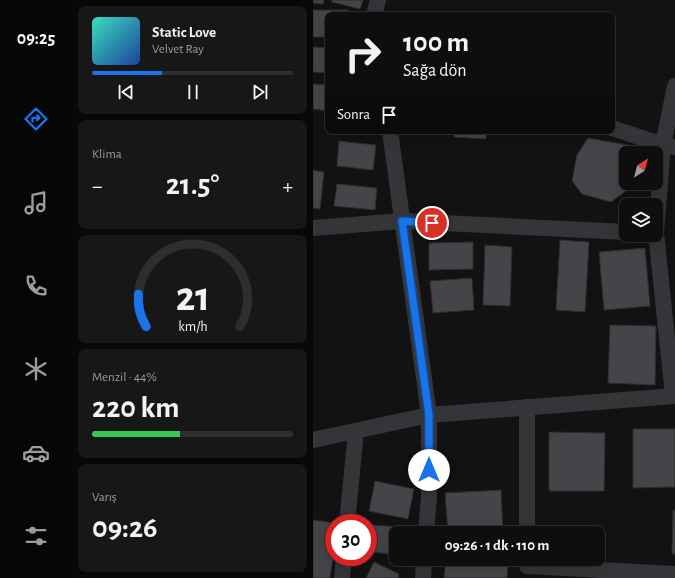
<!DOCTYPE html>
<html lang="tr">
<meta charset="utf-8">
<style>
body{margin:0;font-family:"Alegreya Sans",sans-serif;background:#171717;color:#f1f3f6;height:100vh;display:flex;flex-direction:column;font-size:15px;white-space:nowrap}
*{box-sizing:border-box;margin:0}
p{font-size:13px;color:#9b9c9e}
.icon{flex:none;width:22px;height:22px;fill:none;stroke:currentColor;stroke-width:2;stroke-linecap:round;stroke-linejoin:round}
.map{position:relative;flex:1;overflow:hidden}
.drawer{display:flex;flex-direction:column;gap:6px;padding:6px;background:#080808;width:241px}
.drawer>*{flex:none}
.hud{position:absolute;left:12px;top:12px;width:290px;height:122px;border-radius:8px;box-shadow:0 4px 16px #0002,0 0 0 1px #2e2e2e;background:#0e0e0e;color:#f1f3f6;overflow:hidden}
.needle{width:26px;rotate:36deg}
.buttons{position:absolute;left:306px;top:146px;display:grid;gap:8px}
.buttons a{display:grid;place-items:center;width:44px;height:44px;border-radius:8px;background:#0e0e0e;box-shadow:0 4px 16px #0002,0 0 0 1px #2e2e2e;font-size:20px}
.speed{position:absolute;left:12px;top:514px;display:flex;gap:8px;font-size:20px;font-weight:700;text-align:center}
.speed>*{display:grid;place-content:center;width:52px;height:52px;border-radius:50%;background:#0e0e0e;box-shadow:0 4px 16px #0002,0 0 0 1px #2e2e2e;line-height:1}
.speed .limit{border:6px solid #d22;background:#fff;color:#111}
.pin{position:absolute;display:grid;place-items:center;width:34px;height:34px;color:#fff;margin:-17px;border:2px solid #fff;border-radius:50%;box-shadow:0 1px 4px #0007}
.me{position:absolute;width:44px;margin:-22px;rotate:0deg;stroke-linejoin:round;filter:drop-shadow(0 0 3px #0008)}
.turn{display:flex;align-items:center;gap:14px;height:84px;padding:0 12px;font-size:18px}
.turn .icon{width:52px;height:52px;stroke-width:2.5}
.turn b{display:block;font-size:28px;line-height:34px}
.then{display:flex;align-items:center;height:38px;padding:0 12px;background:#0003;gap:8px;font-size:15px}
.big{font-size:30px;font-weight:700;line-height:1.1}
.drawer .card{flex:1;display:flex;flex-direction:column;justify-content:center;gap:6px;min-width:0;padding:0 14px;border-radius:8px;background:#171717}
.drawer .dial{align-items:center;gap:0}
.dial svg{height:104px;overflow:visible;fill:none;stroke:#2e2e2e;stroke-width:7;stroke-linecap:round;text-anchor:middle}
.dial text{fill:#f1f3f6;stroke:none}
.song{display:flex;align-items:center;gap:12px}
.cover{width:48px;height:48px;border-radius:6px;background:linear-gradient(135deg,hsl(170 70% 55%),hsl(220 70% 35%))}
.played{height:4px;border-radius:2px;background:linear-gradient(90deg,#1a73e8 35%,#2e2e2e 35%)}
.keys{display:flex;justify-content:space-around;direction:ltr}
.heat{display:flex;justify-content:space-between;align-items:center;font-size:22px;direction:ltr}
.charge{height:6px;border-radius:3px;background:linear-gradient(90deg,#34c759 44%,#2e2e2e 0)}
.trip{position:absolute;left:76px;top:526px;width:216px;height:40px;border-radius:8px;background:#0e0e0e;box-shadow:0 4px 16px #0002,0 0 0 1px #2e2e2e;font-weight:700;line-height:40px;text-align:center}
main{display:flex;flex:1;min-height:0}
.tabs{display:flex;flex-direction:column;width:72px;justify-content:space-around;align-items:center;background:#060606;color:#9b9c9e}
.tabs .icon{width:28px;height:28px}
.tabs .on{color:#1a73e8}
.tabs b{font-size:18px;color:#f1f3f6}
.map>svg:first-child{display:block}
.building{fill:#444548;stroke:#2c2d2f}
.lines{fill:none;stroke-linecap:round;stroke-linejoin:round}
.minor{stroke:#343538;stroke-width:16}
.route-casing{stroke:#114b97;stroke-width:10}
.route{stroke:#1a73e8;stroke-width:7}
</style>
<main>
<nav class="tabs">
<b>09:25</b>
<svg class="icon on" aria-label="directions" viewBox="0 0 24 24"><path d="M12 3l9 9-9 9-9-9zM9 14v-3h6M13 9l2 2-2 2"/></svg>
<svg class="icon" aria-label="music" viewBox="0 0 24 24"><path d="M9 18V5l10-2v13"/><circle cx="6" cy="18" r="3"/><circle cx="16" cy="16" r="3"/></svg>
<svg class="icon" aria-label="phone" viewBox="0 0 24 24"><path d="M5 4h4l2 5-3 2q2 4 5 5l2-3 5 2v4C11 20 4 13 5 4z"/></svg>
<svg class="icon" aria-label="climate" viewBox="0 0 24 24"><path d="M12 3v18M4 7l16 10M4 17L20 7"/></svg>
<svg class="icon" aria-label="car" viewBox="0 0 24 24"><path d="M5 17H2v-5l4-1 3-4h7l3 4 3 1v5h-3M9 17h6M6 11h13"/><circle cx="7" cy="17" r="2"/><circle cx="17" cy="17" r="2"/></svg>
<svg class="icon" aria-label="filters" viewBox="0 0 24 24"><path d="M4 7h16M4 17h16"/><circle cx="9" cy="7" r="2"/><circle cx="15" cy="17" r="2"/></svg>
</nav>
<section class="drawer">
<div class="card">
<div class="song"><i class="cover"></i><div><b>Static Love</b><p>Velvet Ray</p></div></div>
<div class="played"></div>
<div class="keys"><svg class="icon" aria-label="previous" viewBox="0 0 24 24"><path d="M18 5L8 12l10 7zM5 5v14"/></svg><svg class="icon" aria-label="pause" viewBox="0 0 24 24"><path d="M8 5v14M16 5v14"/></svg><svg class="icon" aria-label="next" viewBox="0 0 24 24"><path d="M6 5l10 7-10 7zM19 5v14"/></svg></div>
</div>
<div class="card"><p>Klima</p>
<div class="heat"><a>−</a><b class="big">21.5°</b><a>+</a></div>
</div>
<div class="card dial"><svg viewBox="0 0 100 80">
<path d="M14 69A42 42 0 1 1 86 69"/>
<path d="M14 69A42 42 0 0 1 8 44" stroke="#1a73e8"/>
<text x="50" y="56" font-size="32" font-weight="700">21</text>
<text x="50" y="72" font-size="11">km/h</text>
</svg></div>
<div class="card"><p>Menzil · 44%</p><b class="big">220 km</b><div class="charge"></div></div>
<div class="card"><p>Varış</p><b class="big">09:26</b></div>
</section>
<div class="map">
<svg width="362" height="578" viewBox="0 0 362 578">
<rect width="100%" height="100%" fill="#121213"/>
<g class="building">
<path d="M 0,0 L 11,0 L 10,4 L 0,3 Z"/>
<path d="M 19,0 L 50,0 L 47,9 L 19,2 Z"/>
<path d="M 0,10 L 35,10 L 35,15 L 15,15 L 15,37 L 0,37 Z"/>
<path d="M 0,47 L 15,48 L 15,73 L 0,72 Z"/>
<path d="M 0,84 L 15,85 L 15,111 L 0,109 Z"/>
<path d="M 141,131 L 173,131 L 173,139 L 141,137 Z"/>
<path d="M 275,138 L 315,145 L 315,153 L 313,153 L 313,183 L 318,183 L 317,188 L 298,202 L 269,194 L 259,181 L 264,155 Z"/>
<path d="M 26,141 L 63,145 L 60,170 L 24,166 Z"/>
<path d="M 0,170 L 11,172 L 7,209 L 0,208 Z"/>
<path d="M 24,184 L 64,188 L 62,210 L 21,206 Z"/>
<path d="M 247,240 L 276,242 L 272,312 L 243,310 Z"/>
<path d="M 160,242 L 160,269 L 116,270 L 116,243 Z"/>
<path d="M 172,245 L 199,247 L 197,306 L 170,305 Z"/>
<path d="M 332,248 L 337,306 L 291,310 L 286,252 Z"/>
<path d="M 159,278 L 161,310 L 120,313 L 117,281 Z"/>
<path d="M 297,325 L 343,326 L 342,385 L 295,383 Z"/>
<path d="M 320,429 L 362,429 L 362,487 L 320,488 Z"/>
<path d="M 236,432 L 292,433 L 291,491 L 236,491 Z"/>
<path d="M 62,481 L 101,489 L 95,519 L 56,511 Z"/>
<path d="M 188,490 L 190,533 L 135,533 L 132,493 Z"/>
<path d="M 360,510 L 362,510 L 362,554 L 359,554 Z"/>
<path d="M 0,520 L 21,523 L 21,550 L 17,578 L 0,578 Z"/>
<path d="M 56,525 L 91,527 L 91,533 L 83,533 L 83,554 L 55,552 Z"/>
<path d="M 133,559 L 195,560 L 194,578 L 131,578 Z"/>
<path d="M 61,562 L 86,574 L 85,578 L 53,578 Z"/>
</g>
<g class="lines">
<g class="minor">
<path d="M 61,15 L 65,0"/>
<path d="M 299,128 L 350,145 L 362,147"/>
<path d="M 77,131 L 116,415 L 116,497 L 113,533"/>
<path d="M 0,228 L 89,221 L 313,232"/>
<path d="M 360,396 L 343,233 L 350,145 L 362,86"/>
<path d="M 0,440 L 116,415 L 362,396"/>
<path d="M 34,523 L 43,431"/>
<path d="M 214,533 L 214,407"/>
<path d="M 214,566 L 362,574"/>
<path d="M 29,578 L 31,557"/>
<path d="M 110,578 L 111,559"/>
</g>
</g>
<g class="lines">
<g class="route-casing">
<path id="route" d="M 116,470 L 116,415 L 89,221 L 119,223"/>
</g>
<use href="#route" class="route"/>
</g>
</svg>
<div class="buttons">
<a><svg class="needle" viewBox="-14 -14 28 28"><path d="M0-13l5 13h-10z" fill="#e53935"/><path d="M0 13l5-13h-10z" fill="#9b9c9e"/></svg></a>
<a><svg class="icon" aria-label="layers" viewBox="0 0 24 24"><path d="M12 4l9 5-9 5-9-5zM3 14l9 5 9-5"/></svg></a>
</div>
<div class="speed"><div class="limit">30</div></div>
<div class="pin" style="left:119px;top:223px;background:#d93025"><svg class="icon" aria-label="arrive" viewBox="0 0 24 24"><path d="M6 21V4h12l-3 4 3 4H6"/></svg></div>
<svg class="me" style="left:116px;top:470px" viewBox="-20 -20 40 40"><circle r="19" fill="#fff"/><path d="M0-13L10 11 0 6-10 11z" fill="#1a73e8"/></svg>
<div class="trip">09:26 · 1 dk · 110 m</div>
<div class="hud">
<div class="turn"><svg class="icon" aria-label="right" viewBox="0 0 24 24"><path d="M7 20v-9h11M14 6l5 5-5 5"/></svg><div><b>100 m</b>Sağa dön</div></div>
<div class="then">Sonra<svg class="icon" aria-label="arrive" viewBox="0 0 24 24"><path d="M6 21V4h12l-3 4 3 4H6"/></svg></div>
</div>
</div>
</main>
